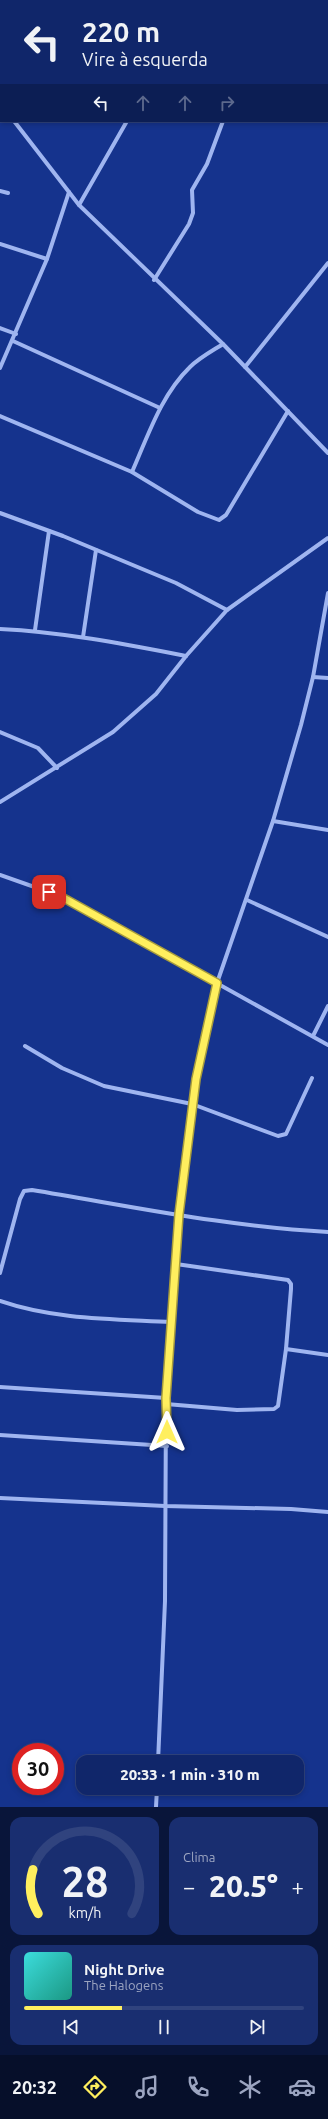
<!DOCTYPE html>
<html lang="pt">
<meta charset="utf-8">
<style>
body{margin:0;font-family:Ubuntu,sans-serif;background:#192e70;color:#f1f3f6;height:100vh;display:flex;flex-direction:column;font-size:15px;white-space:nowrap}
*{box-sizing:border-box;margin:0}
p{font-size:13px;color:#9ca5c1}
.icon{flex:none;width:22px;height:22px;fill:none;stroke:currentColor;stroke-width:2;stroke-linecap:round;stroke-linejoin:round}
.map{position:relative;height:1807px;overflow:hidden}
.details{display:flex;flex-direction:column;gap:10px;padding:10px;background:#09153a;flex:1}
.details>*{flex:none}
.banner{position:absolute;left:0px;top:0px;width:328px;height:122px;box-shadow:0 2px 6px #0003,0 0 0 1px #30437e;background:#10266a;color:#f1f3f6;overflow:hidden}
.speed{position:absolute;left:12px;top:1743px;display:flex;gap:8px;font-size:20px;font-weight:700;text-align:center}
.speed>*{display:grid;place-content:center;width:52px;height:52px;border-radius:50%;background:#10266a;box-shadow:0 2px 6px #0003,0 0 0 1px #30437e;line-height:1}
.speed .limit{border:6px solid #d22;background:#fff;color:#111}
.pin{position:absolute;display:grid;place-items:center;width:34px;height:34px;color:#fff;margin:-17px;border-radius:8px;box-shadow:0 2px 6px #0006}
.me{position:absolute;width:44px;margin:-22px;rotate:0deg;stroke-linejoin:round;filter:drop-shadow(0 0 3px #0008)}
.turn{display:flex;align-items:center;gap:14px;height:84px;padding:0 16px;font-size:18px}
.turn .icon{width:52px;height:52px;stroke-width:2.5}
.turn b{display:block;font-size:28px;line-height:34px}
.lanes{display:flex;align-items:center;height:38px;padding:0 16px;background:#0003;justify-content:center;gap:20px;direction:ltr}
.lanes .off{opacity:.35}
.big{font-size:30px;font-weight:800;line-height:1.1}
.details .widget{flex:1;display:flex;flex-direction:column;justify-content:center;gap:6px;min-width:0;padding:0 14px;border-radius:12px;background:#192e70}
.details .dial{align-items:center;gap:0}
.dial svg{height:104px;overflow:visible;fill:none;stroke:#30437e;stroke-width:7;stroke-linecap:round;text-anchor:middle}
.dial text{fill:#f1f3f6;stroke:none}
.song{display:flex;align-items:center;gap:12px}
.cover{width:48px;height:48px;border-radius:6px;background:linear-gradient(135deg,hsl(180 70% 55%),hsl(170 70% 35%))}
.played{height:4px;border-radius:2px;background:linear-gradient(90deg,#ffef5e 35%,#30437e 35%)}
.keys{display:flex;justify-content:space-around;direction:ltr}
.heat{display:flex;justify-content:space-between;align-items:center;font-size:22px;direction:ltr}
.details .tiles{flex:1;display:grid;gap:10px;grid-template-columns:1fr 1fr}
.widget:last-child{grid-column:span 2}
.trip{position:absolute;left:76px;top:1755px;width:228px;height:40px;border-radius:12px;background:#10266a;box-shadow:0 2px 6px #0003,0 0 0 1px #30437e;font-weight:800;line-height:40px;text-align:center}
.tabs{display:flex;height:64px;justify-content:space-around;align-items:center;background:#060f2a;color:#9ca5c1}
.tabs .icon{width:28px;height:28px}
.tabs .current{color:#ffef5e}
.tabs b{font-size:18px;color:#f1f3f6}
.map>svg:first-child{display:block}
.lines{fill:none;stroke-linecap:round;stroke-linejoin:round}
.minor{stroke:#9fb5f0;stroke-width:4}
.route-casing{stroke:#a69b3d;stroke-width:10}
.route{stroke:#ffef5e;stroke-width:7}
</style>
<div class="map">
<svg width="328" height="1807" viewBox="0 0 328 1807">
<rect width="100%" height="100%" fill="#15338d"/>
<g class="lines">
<g class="minor">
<path d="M 66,0 L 69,1"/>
<path d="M 31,1 L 34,0"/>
<path d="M 270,1 L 270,0"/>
<path d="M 0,14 L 1,14"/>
<path d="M 327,101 L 328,101"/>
<path d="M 0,104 L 1,105"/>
<path d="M 14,121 L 79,205 L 223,344 L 328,453"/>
<path d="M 0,191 L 8,193"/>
<path d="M 79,205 L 127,121"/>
<path d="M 0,244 L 47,259"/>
<path d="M 154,280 L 189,224 L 193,213 L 192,190 L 207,164 L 223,121"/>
<path d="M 0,328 L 16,334"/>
<path d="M 13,341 L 160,408"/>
<path d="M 245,367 L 328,263"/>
<path d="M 0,368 L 47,259 L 69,192"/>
<path d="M 0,416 L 132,472 L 198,512 L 219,520 L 226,515 L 288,411"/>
<path d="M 132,472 C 148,436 161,395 190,367 C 199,358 212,351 223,344"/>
<path d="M 0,513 L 63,536 L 176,583 L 227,610"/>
<path d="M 0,629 C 63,632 124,644 186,656"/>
<path d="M 35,630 L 49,531"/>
<path d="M 83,637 L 96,550"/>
<path d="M 313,677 L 328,678"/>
<path d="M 0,732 L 38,748 L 57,768"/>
<path d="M 0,802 L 113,732 L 156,694 L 186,656 L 227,610 L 328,538"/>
<path d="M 273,821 L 328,830"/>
<path d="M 0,875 L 60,896 L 328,1045"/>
<path d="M 247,900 L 328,937"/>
<path d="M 313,1036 L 328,1006"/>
<path d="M 25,1046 L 62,1068 L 104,1086 L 192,1104 L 278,1136 L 286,1134 L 312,1078"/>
<path d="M 0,1273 L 20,1199 L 24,1191 L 32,1190 C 130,1206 229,1227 328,1232"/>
<path d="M 0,1301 C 55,1320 114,1319 171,1322"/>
<path d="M 286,1349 L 328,1355"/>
<path d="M 0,1387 L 166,1398"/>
<path d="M 166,1404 L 237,1410 L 274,1409 L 278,1406 L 286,1349 L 291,1289 L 291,1284 L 288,1280 L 176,1264"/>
<path d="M 0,1435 L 167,1446"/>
<path d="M 0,1498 L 165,1506 L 291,1509 L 328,1512"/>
<path d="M 158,1762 L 165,1601 L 166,1398 L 179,1214 L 192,1104 L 200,1054 L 217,983 L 273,821 L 301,725 L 313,677 L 328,593"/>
<path d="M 156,1807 L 157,1788"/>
</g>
</g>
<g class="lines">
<g class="route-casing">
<path id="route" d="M 49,892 L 60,896 L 217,983 L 196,1079 L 179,1214 L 166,1398 L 167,1432"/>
</g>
<use href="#route" class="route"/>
</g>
</svg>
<div class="speed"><div class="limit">30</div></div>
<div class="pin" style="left:49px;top:892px;background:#d93025"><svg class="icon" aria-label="arrive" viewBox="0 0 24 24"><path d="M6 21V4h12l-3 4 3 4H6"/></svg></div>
<svg class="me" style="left:167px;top:1432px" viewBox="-20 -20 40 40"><path d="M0-17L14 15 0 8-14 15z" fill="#ffef5e" stroke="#fff" stroke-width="4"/></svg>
<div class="trip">20:33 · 1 min · 310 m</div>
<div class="banner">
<div class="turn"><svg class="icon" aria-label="left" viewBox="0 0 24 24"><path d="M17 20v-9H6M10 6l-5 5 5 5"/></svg><div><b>220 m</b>Vire à esquerda</div></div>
<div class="lanes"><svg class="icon" aria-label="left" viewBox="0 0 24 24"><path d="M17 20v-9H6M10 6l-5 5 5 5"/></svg><svg class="icon off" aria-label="ahead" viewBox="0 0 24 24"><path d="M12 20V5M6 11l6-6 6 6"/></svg><svg class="icon off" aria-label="ahead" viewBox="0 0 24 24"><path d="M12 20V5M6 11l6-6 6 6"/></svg><svg class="icon off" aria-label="right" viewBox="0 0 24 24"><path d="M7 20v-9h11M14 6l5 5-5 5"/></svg></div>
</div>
</div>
<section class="details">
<div class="tiles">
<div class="widget dial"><svg viewBox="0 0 100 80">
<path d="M14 69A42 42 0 1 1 86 69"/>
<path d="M14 69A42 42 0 0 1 10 35" stroke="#ffef5e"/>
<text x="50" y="56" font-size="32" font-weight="700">28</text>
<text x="50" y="72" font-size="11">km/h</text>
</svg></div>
<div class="widget"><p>Clima</p>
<div class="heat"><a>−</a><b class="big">20.5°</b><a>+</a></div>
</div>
<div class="widget">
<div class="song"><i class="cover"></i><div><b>Night Drive</b><p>The Halogens</p></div></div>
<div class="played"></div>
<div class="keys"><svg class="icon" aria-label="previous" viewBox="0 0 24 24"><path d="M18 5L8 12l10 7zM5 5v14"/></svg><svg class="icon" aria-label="pause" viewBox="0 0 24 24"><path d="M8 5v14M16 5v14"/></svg><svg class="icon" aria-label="next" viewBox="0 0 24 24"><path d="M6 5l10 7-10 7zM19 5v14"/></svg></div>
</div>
</div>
</section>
<nav class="tabs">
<b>20:32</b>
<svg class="icon current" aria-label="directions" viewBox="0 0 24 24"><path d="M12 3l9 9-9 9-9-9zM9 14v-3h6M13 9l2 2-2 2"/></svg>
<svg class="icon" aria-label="music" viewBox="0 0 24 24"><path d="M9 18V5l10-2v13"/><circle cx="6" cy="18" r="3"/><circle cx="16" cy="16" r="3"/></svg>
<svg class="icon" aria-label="phone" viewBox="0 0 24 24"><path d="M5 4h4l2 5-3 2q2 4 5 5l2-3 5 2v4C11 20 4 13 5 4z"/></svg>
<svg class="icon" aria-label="climate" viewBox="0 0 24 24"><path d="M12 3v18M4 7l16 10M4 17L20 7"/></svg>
<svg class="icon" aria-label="car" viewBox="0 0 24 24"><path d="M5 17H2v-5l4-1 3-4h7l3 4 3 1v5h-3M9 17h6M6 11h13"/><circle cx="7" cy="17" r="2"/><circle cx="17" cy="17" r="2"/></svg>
</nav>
